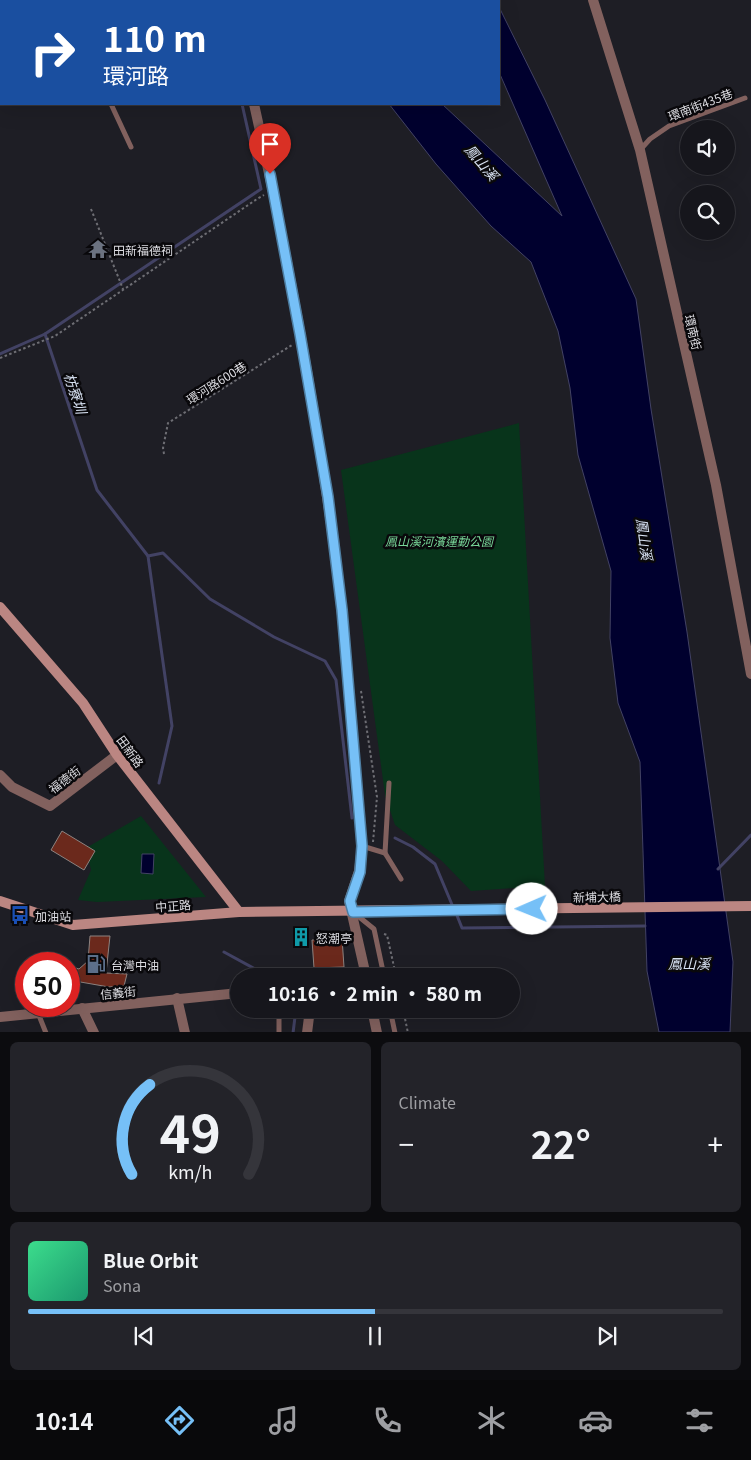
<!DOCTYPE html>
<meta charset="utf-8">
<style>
body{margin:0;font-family:Georgia,"Noto Sans TC",serif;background:#232329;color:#f1f3f6;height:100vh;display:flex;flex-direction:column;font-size:19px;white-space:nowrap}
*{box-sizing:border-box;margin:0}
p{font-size:16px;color:#9e9fa3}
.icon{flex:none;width:28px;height:28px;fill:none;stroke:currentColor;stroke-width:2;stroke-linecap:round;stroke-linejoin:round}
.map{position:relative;height:1032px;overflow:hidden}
.drawer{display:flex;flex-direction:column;gap:10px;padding:10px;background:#0c0c0f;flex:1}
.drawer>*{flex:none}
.guide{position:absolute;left:0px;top:0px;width:500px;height:105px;box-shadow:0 5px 20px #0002,0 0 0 1px #35353b;background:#1a4fa0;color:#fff;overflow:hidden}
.tools{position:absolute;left:680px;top:120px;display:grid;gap:10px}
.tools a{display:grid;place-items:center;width:55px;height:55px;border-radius:50%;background:#16161c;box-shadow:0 5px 20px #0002,0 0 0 1px #35353b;font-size:25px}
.speed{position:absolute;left:15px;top:952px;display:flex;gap:10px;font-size:25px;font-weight:700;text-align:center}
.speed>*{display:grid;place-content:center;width:65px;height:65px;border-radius:50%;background:#16161c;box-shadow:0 5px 20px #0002,0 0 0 1px #35353b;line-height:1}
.speed .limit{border:8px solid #d22;background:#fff;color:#111}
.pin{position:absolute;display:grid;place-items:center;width:42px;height:42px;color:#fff;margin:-51px -21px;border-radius:50% 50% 50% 0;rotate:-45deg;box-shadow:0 0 5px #0007}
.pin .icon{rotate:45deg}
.me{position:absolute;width:55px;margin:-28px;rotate:269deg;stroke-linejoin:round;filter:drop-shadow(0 0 4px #0008)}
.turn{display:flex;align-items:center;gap:18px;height:105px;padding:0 20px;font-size:22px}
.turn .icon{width:65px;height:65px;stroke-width:2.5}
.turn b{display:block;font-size:35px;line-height:42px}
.big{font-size:38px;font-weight:700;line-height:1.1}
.drawer .tile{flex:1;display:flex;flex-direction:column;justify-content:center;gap:8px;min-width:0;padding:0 18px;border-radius:8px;background:#232329}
.drawer .dial{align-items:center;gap:0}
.dial svg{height:130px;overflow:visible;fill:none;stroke:#35353b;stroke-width:7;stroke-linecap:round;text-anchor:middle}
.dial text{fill:#f1f3f6;stroke:none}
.song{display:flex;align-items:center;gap:15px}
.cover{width:60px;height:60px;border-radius:8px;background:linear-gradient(135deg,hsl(150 70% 55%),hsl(160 70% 35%))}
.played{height:5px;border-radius:2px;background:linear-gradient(90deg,#76c0f7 50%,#35353b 50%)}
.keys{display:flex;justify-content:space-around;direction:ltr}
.heat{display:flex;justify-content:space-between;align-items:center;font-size:28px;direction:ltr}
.drawer .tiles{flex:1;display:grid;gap:10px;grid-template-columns:1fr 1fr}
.tile:last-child{grid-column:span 2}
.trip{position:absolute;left:230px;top:968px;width:290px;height:50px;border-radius:25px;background:#16161c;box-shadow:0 5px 20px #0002,0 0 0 1px #35353b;font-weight:700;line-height:50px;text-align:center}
.tab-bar{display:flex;height:80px;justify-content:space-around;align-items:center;background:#09090b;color:#9e9fa3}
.tab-bar .icon{width:35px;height:35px}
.tab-bar .on{color:#76c0f7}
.tab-bar b{font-size:22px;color:#f1f3f6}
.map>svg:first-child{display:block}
.green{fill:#08341b}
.water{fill:#00002e;stroke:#424264}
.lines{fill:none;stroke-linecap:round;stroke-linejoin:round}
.stream{stroke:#424264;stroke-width:3}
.building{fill:#6b291c;stroke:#8d8380}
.path{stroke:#6e6e74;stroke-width:2;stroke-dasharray:2.5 2.5;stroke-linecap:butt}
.lane{stroke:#82615e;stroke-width:5}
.street{stroke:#82615e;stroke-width:10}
.secondary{stroke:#bb8682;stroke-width:10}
.route-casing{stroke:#4d7da1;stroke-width:12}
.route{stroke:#76c0f7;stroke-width:9}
.labels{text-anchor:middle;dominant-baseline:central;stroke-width:5;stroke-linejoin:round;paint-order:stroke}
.street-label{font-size:12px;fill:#dddde2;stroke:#09080b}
.poi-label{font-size:12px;fill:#dddde2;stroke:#09080b;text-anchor:start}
.park-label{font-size:12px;font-style:italic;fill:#78d799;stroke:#09080b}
.water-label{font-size:14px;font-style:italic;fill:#d7e1f2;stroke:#09080b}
</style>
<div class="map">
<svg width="751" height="1033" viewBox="0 0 751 1033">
<rect width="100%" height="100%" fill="#1e1e25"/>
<g class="green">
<path d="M 519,423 L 545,886 L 471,891 L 442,861 L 395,825 L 385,795 L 341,470 Z"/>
<path d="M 141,816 L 206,897 L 97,902 L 78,900 L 91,870 L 86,848 Z"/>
</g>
<g class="water">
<path d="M 499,7 L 545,100 L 636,299 L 651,409 L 687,632 L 733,962 L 730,1032 L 659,1032 L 647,971 L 640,762 L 618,703 L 610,638 L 611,571 L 578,455 L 570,388 L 558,331 L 531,262 L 491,226 L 436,164 L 389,104 L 442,104 L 562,216 L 499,72 Z"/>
<path d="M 142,854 L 154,854 L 153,874 L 141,873 Z"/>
</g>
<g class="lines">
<g class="stream">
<path d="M 45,334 L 97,490 L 148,556 L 172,726 L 159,783"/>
<path d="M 0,354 L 45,334 L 261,189 L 242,104"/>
<path d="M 148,556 L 163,553 L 210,599 L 274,637 L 325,661 L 336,680 L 352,818"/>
<path d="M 395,838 L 413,847 L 435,864 L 453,907"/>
<path d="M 718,869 L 751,835"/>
<path d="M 456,913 L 462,928 L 645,926"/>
<path d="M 224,952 L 268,976"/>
<path d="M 293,1033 L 296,1009"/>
</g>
</g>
<g class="building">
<path d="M 62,831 L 95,851 L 84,870 L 51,850 Z"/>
<path d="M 90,936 L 110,936 L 106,973 L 127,974 L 124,986 L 109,987 L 69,980 L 69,966 L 79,969 L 88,961 Z"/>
<path d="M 342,938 L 344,967 L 314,968 L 312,940 Z"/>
</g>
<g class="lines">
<g class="path">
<path d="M 243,0 L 244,1"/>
<path d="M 91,209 L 123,289"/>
<path d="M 0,358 L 55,336 L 257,199 L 264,195"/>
<path d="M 164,454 L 163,448 L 168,423 L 292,345"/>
<path d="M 361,691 L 377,797 L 373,842"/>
<path d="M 384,934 L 387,935 L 396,976"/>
<path d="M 403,1009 L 408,1033"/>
</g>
<g class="lane">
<path d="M 10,0 L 11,1"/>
<path d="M 78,1 L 80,0"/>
<path d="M 111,104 L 131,147"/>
<path d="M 640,150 L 650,139 L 669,126 L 745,98"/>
<path d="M 389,783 L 385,853 L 401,879"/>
<path d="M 362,846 L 385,853"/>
<path d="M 353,912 L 374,929 L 384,976"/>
<path d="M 390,1009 L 395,1033"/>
<path d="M 38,1013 L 46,1033"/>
<path d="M 279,1033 L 279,1009"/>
</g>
<g class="street">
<path d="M 229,0 L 230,1"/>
<path d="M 593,0 L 640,150 L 716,485 L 751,674"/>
<path d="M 254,104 C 283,234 308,365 327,497 C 345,613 352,730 362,846 L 359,871 L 349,901 L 366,976"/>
<path d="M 0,775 L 12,787 L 50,806 L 117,755"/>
<path d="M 177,998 L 185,1033"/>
<path d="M 82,1008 L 94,1033"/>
<path d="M 372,1009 L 377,1033"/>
<path d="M 0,1017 L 239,993"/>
<path d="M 307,1033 L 310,1009"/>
</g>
<g class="secondary">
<path d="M 0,607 L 83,703 L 117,755 L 239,912"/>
<path d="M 0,901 L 73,925 L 239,912 L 751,906"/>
</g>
</g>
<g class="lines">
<g class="route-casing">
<path id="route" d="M 270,174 L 300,334 L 328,497 L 342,610 L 362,846 L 360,872 L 350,901 L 353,912 L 532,909"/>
</g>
<use href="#route" class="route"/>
</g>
<defs>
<g id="temple-bare" transform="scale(1.5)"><path d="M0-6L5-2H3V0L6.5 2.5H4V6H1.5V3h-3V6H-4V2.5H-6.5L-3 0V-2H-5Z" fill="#6b7280" stroke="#09080b" stroke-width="2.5" paint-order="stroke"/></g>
<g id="bus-bare" transform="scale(1.5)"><path d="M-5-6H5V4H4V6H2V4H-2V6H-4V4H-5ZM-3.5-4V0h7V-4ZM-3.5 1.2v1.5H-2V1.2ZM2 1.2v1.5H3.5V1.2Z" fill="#1a4fb4" stroke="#09080b" stroke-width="2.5" paint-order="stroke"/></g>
<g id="building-bare" transform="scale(1.5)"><path d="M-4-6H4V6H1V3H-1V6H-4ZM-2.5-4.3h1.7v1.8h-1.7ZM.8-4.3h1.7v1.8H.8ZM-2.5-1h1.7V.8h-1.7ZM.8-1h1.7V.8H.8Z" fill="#0f9aa8" stroke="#09080b" stroke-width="2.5" paint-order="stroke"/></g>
<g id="fuel-bare" transform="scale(1.5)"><path d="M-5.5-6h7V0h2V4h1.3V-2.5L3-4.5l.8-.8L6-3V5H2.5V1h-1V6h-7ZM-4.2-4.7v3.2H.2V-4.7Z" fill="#5c6f8a" stroke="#09080b" stroke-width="2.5" paint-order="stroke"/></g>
</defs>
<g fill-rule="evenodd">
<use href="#temple-bare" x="98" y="249"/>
<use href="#bus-bare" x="20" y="915"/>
<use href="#building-bare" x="301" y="937"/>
<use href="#fuel-bare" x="96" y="964"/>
</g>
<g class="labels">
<g class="street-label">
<text transform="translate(700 104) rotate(-21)">環南街435巷</text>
<text transform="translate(694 332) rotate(77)">環南街</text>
<text transform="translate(216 382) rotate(-32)">環河路600巷</text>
<text transform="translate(131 751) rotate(54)">田新路</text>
<text transform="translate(64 779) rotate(-37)">福德街</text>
<text transform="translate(597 896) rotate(-1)">新埔大橋</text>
<text transform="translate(173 905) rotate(-4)">中正路</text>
<text transform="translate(118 992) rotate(-6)">信義街</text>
</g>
<g class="poi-label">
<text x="113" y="249">田新福德祠</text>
<text x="35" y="915">加油站</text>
<text x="316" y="937">怒潮亭</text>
<text x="111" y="964">台灣中油</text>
</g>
<g class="park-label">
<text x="439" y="540">鳳山溪河濱運動公園</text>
</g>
<g class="water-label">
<text transform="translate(482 162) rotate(49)">鳳山溪</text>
<text transform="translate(76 393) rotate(72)">枋寮圳</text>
<text transform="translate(645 539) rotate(82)">鳳山溪</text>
<text x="689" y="963">鳳山溪</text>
</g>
</g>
</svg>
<div class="tools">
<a><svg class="icon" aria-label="sound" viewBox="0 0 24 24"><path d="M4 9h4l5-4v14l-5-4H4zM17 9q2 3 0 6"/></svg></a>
<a><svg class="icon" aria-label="search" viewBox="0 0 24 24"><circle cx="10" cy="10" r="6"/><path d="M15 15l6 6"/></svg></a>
</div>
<div class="speed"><div class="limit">50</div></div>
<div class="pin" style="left:270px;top:174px;background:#d93025"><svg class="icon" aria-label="arrive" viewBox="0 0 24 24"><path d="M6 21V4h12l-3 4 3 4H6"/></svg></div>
<svg class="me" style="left:532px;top:909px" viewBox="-20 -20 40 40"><circle r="19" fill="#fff"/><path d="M0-13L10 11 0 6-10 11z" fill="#76c0f7"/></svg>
<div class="trip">10:16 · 2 min · 580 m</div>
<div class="guide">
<div class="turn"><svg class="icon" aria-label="right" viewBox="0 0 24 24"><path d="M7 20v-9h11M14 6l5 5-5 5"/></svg><div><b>110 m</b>環河路</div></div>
</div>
</div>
<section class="drawer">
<div class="tiles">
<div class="tile dial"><svg viewBox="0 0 100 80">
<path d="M14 69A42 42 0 1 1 86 69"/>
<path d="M14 69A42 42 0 0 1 25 14" stroke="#76c0f7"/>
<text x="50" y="56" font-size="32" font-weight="700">49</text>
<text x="50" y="72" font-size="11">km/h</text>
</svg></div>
<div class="tile"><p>Climate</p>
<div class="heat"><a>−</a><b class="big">22°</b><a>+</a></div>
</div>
<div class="tile">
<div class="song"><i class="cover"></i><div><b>Blue Orbit</b><p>Sona</p></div></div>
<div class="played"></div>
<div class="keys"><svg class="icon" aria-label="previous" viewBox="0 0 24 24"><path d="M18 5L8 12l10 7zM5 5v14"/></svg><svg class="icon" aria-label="pause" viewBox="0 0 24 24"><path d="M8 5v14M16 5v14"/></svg><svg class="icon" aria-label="next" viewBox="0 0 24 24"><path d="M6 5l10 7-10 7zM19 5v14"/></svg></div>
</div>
</div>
</section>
<nav class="tab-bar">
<b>10:14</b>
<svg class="icon on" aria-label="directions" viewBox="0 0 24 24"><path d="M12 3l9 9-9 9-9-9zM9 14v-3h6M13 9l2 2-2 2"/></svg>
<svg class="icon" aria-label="music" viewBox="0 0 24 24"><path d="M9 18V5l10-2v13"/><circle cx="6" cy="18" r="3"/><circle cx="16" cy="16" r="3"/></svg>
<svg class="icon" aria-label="phone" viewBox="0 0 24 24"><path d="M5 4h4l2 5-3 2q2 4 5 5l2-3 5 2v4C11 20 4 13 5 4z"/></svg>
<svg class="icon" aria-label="climate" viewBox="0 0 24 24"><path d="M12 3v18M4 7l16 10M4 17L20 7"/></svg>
<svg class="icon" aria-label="car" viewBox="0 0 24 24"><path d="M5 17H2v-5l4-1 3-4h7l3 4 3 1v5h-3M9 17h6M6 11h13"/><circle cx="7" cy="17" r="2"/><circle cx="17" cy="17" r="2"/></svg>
<svg class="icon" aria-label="filters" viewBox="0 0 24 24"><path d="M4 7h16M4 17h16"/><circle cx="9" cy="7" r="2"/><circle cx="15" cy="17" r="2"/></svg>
</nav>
